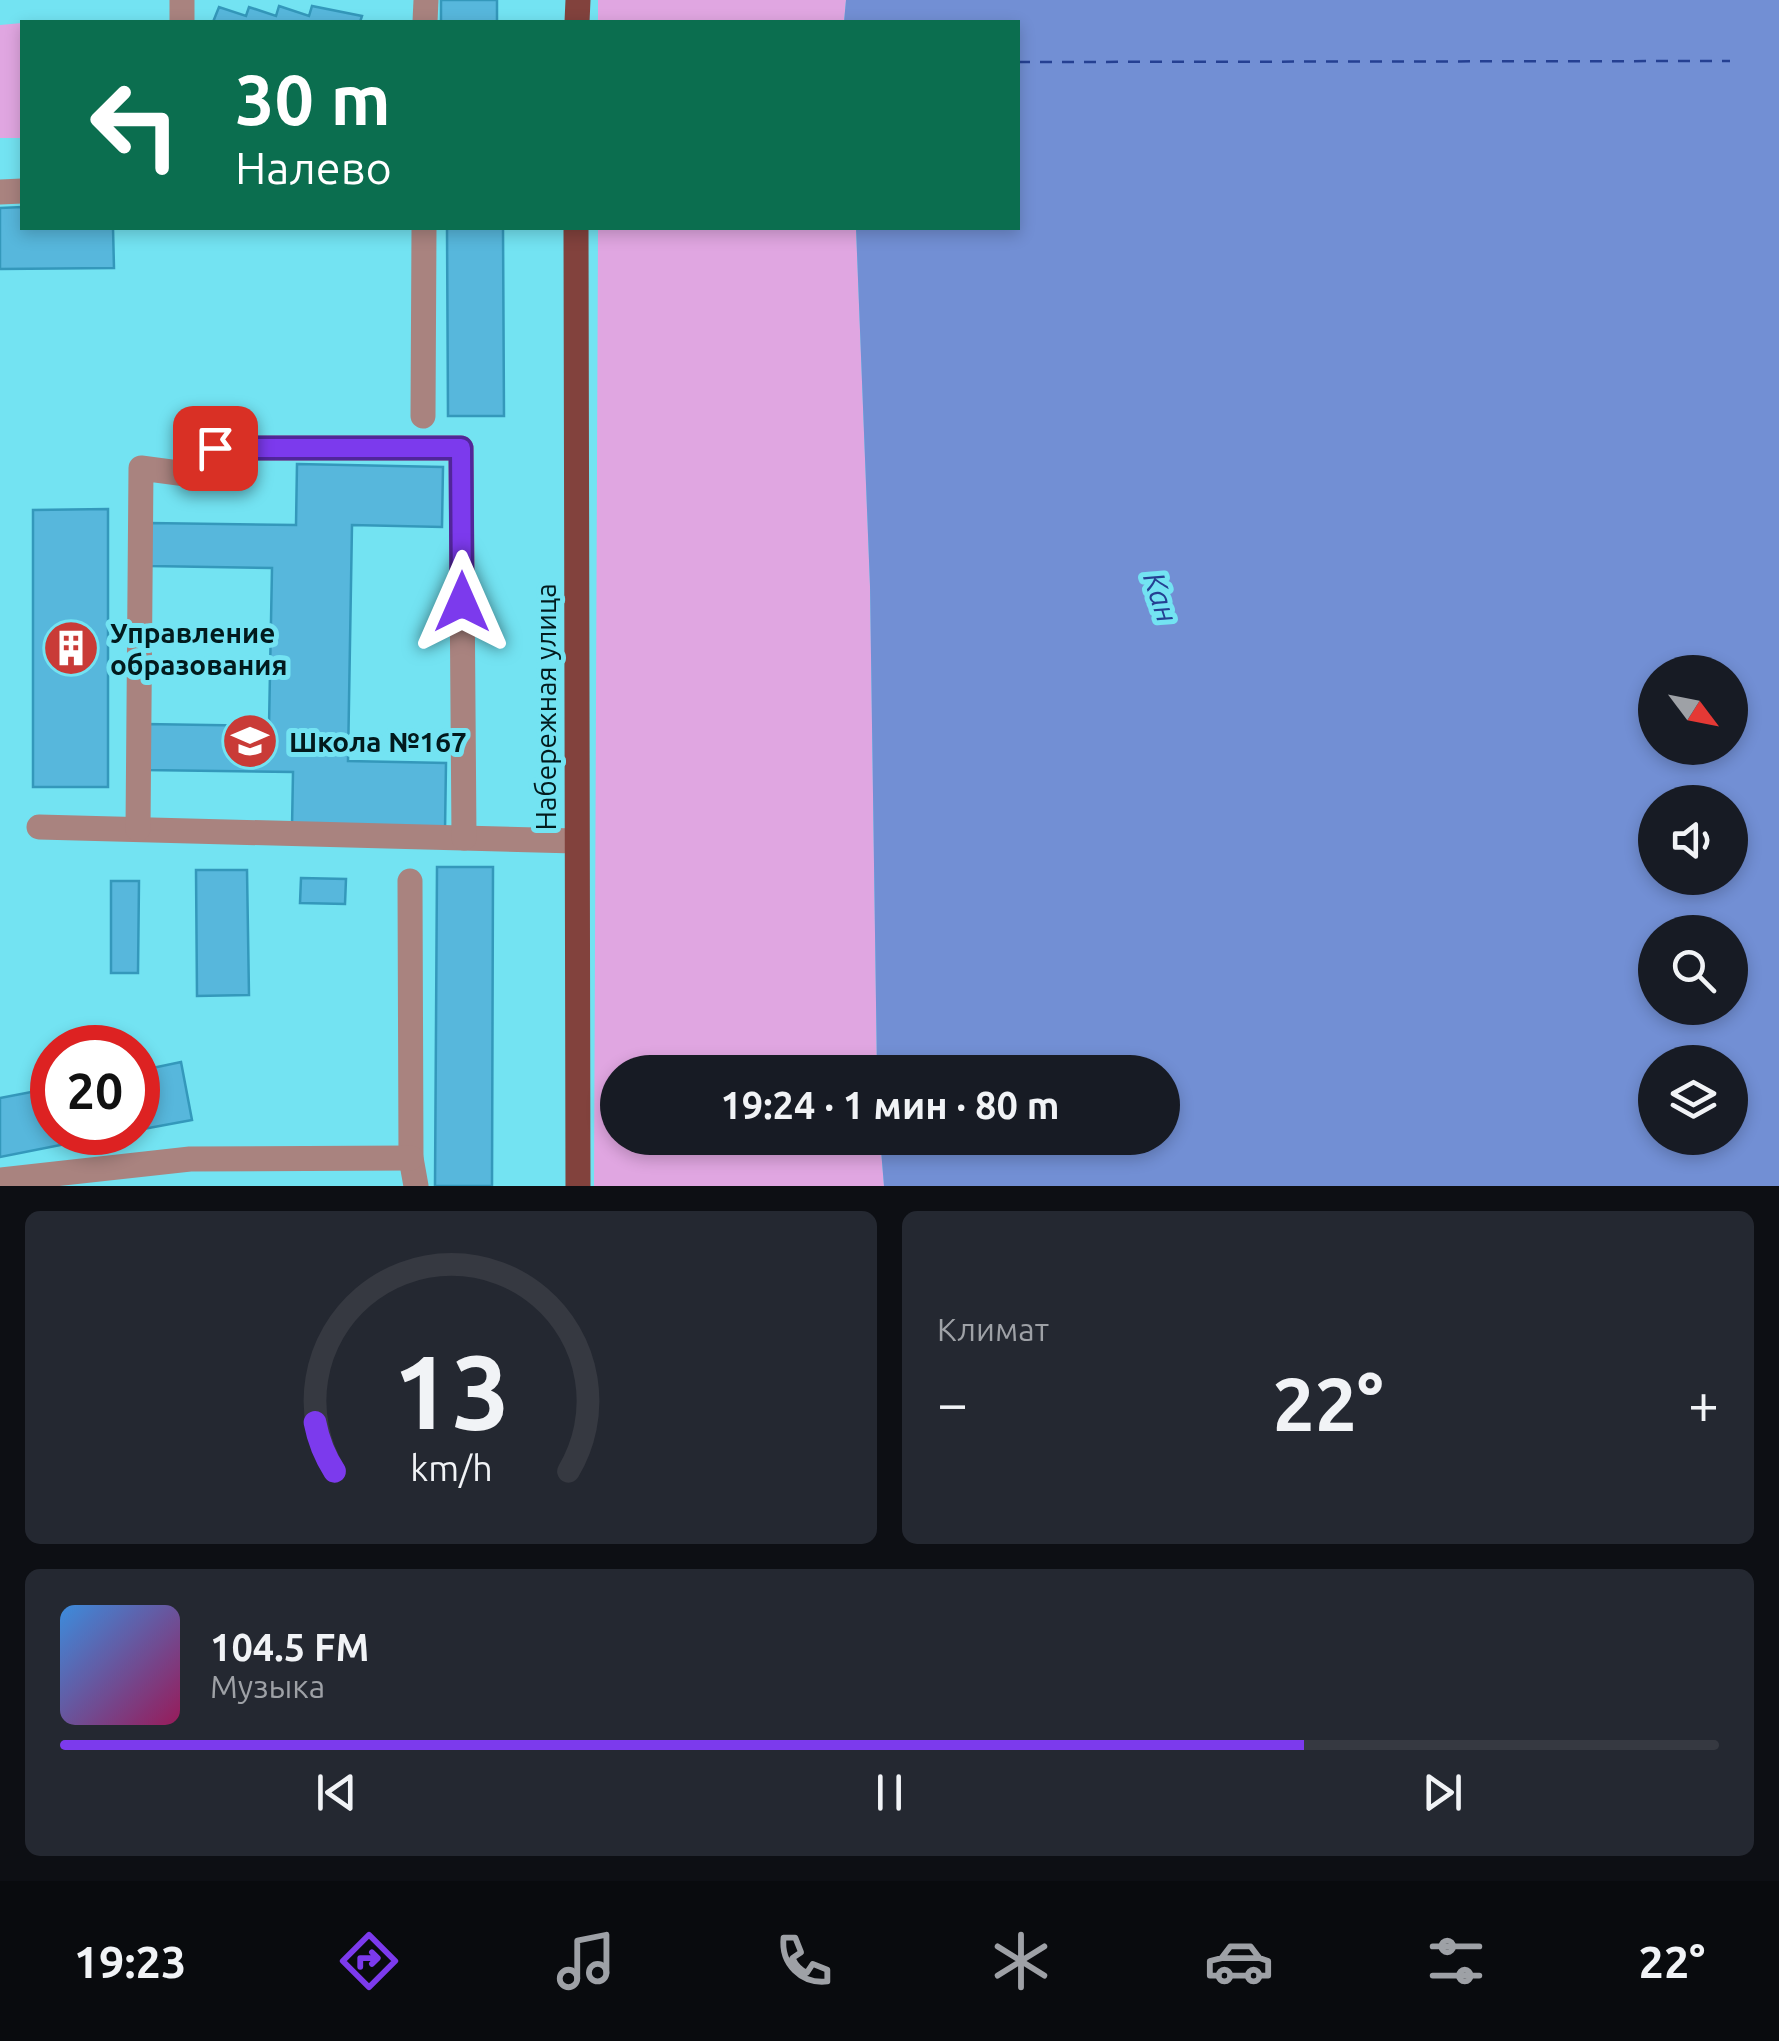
<!DOCTYPE html>
<html lang="ru">
<meta charset="utf-8">
<style>
body{margin:0;font-family:Ubuntu,sans-serif;background:#242831;color:#f1f3f6;height:100vh;display:flex;flex-direction:column;font-size:38px;white-space:nowrap}
*{box-sizing:border-box;margin:0}
p{font-size:32px;color:#9ea1a6}
.icon{flex:none;width:55px;height:55px;fill:none;stroke:currentColor;stroke-width:2;stroke-linecap:round;stroke-linejoin:round}
.map{position:relative;height:1186px;overflow:hidden}
.panel{display:flex;flex-direction:column;gap:25px;padding:25px;background:#0d0f14;flex:1}
.panel>*{flex:none}
.top-card{position:absolute;left:20px;top:20px;width:1000px;height:210px;border-radius:0px;box-shadow:0 5px 15px #0003;background:#0b6e4f;color:#fff;overflow:hidden}
.needle{width:65px;rotate:122deg}
.tools{position:absolute;left:1638px;top:655px;display:grid;gap:20px}
.tools a{display:grid;place-items:center;width:110px;height:110px;border-radius:50%;background:#171b24;box-shadow:0 5px 15px #0003;font-size:50px}
.speed{position:absolute;left:30px;top:1025px;display:flex;gap:20px;font-size:50px;font-weight:700;text-align:center}
.speed>*{display:grid;place-content:center;width:130px;height:130px;border-radius:50%;background:#171b24;box-shadow:0 5px 15px #0003;line-height:1}
.speed .limit{border:15px solid #d22;background:#fff;color:#111}
.pin{position:absolute;display:grid;place-items:center;width:85px;height:85px;color:#fff;margin:-42px;border-radius:20px;box-shadow:0 5px 15px #0006}
.me{position:absolute;width:110px;margin:-55px;rotate:0deg;stroke-linejoin:round;filter:drop-shadow(0 0 8px #0008)}
.turn{display:flex;align-items:center;gap:35px;height:210px;padding:0 50px;font-size:45px}
.turn .icon{width:130px;height:130px;stroke-width:2.5}
.turn b{display:block;font-size:70px;line-height:85px}
.big{font-size:75px;font-weight:700;line-height:1.1}
.panel .tile{flex:1;display:flex;flex-direction:column;justify-content:center;gap:15px;min-width:0;padding:0 35px;border-radius:15px;background:#242831}
.panel .dial{align-items:center;gap:0}
.dial svg{height:260px;overflow:visible;fill:none;stroke:#363941;stroke-width:7;stroke-linecap:round;text-anchor:middle}
.dial text{fill:#f1f3f6;stroke:none}
.song{display:flex;align-items:center;gap:30px}
.cover{width:120px;height:120px;border-radius:15px;background:linear-gradient(135deg,hsl(210 70% 55%),hsl(330 70% 35%))}
.played{height:10px;border-radius:5px;background:linear-gradient(90deg,#7c3aed 75%,#363941 75%)}
.keys{display:flex;justify-content:space-around;direction:ltr}
.heat{display:flex;justify-content:space-between;align-items:center;font-size:55px;direction:ltr}
.panel .tiles{flex:1;display:grid;gap:25px;grid-template-columns:1fr 1fr}
.tile:last-child{grid-column:span 2}
.trip{position:absolute;left:600px;top:1055px;width:580px;height:100px;border-radius:50px;background:#171b24;box-shadow:0 5px 15px #0003;font-weight:700;line-height:100px;text-align:center}
.dock{display:flex;height:160px;justify-content:space-around;align-items:center;background:#090b0e;color:#9ea1a6}
.dock .icon{width:70px;height:70px}
.dock .selected{color:#7c3aed}
.dock b{font-size:45px;color:#f1f3f6}
.map>svg:first-child{display:block}
.green{fill:#e0a6e1}
.water{fill:#728fd4;fill-rule:evenodd}
.lines{fill:none;stroke-linecap:round;stroke-linejoin:round}
.ferry{stroke:#254092;stroke-width:2.5;stroke-dasharray:12 10;stroke-linecap:butt}
.building{fill:#57b7dc;stroke:#3498bb;stroke-width:2.5}
.minor{stroke:#a9837f;stroke-width:25}
.major{stroke:#82423d;stroke-width:25}
.route-casing{stroke:#51269a;stroke-width:25}
.route{stroke:#7c3aed;stroke-width:18}
.labels{text-anchor:middle;dominant-baseline:central;stroke-width:10;stroke-linejoin:round;paint-order:stroke}
.poi-label{font-size:28px;font-weight:bold;fill:#021a1d;stroke:#73e3f2;text-anchor:start}
.street-label{font-size:28px;fill:#021a1d;stroke:#73e3f2}
.water-label{font-size:30px;font-style:italic;fill:#254092;stroke:#73e3f2}
</style>
<div class="map">
<svg width="1779" height="1186" viewBox="0 0 1779 1186">
<rect width="100%" height="100%" fill="#73e3f2"/>
<g class="green">
<path d="M 598,0 L 846,0 L 844,22 L 598,22 Z"/>
<path d="M 22,23 L 22,138 L 0,138 L 0,25 Z"/>
<path d="M 598,228 L 856,228 L 870,586 L 877,1072 L 618,1072 L 618,1138 L 880,1138 L 884,1186 L 594,1186 Z"/>
</g>
<path class="water" d="M 846,0 L 1779,0 L 1779,1186 L 884,1186 L 880,1138 L 1162,1138 L 1162,1072 L 877,1072 L 870,586 L 856,228 L 1018,228 L 1018,22 L 844,22 ZM 1655,672 L 1730,672 L 1730,748 L 1655,748 ZM 1655,802 L 1730,802 L 1730,878 L 1655,878 ZM 1655,932 L 1730,932 L 1730,1008 L 1655,1008 ZM 1655,1062 L 1730,1062 L 1730,1138 L 1655,1138 Z"/>
<g class="lines">
<path class="ferry" d="M 1018,62 L 1730,61"/>
</g>
<g class="building">
<rect x="441" y="0" width="56" height="22"/>
<path d="M 279,6 L 309,16 L 312,6 L 362,16 L 360,22 L 213,22 L 219,7 L 246,16 L 249,7 L 276,16 Z"/>
<path d="M 22,207 L 22,228 L 113,228 L 114,268 L 0,269 L 0,208 Z"/>
<path d="M 447,228 L 503,228 L 504,416 L 448,416 Z"/>
<path d="M 297,464 L 443,467 L 442,527 L 352,525 L 348,761 L 446,763 L 445,830 L 292,828 L 293,772 L 145,770 L 146,724 L 269,726 L 272,568 L 150,566 L 150,523 L 296,525 Z"/>
<path d="M 108,509 L 108,787 L 33,787 L 33,510 Z"/>
<path d="M 437,867 L 493,867 L 492,1186 L 435,1186 Z"/>
<path d="M 196,870 L 247,870 L 249,995 L 197,996 Z"/>
<path d="M 301,878 L 346,879 L 345,904 L 300,903 Z"/>
<path d="M 111,881 L 139,881 L 138,973 L 111,973 Z"/>
<path d="M 181,1062 L 192,1120 L 138,1130 L 138,1071 Z"/>
<path d="M 52,1088 L 52,1132 L 126,1132 L 0,1157 L 0,1098 Z"/>
</g>
<g class="lines">
<g class="minor">
<path d="M 182,22 L 182,0"/>
<path d="M 425,22 L 426,0"/>
<path d="M 0,192 L 22,191"/>
<path d="M 423,416 L 424,228"/>
<path d="M 39,827 L 575,841"/>
<path d="M 138,829 L 141,468 L 201,476 L 215,448 L 461,448 L 464,838"/>
<path d="M 410,881 L 411,1158 L 416,1186"/>
<path d="M 0,1180 L 190,1159 L 411,1158"/>
</g>
<g class="major">
<path d="M 577,22 L 578,0"/>
<path d="M 576,228 L 578,1186"/>
</g>
</g>
<g class="lines">
<g class="route-casing">
<path id="route" d="M 215,448 L 461,448 L 462,602"/>
</g>
<use href="#route" class="route"/>
</g>
<defs>
<g id="building-disc" transform="scale(2.875)"><circle r="9.5" fill="#c93b37" stroke="#73e3f2"/><path d="M-4-6H4V6H1V3H-1V6H-4ZM-2.5-4.3h1.7v1.8h-1.7ZM.8-4.3h1.7v1.8H.8ZM-2.5-1h1.7V.8h-1.7ZM.8-1h1.7V.8H.8Z" fill="#fff"/></g>
<g id="school-disc" transform="scale(2.875)"><circle r="9.5" fill="#c93b37" stroke="#73e3f2"/><path d="M0-5L7-2L0 1L-7-2ZM-4 1L0 2.5L4 1V4Q0 6-4 4Z" fill="#fff"/></g>
</defs>
<g fill-rule="evenodd">
<use href="#building-disc" x="71" y="648"/>
<use href="#school-disc" x="250" y="741"/>
</g>
<g class="labels">
<g class="poi-label">
<text x="110" y="632">Управление<tspan x="110" dy="32">образования</tspan></text>
<text x="289" y="741">Школа №167</text>
</g>
<g class="street-label">
<text transform="translate(545 707) rotate(-90)">Набережная улица</text>
</g>
<g class="water-label">
<text transform="translate(1161 597) rotate(72)">Кан</text>
</g>
</g>
</svg>
<div class="tools">
<a><svg class="needle" viewBox="-14 -14 28 28"><path d="M0-13l5 13h-10z" fill="#e53935"/><path d="M0 13l5-13h-10z" fill="#9ea1a6"/></svg></a>
<a><svg class="icon" aria-label="sound" viewBox="0 0 24 24"><path d="M4 9h4l5-4v14l-5-4H4zM17 9q2 3 0 6"/></svg></a>
<a><svg class="icon" aria-label="search" viewBox="0 0 24 24"><circle cx="10" cy="10" r="6"/><path d="M15 15l6 6"/></svg></a>
<a><svg class="icon" aria-label="layers" viewBox="0 0 24 24"><path d="M12 4l9 5-9 5-9-5zM3 14l9 5 9-5"/></svg></a>
</div>
<div class="speed"><div class="limit">20</div></div>
<div class="pin" style="left:215px;top:448px;background:#d93025"><svg class="icon" aria-label="arrive" viewBox="0 0 24 24"><path d="M6 21V4h12l-3 4 3 4H6"/></svg></div>
<svg class="me" style="left:462px;top:602px" viewBox="-20 -20 40 40"><path d="M0-17L14 15 0 8-14 15z" fill="#7c3aed" stroke="#fff" stroke-width="4"/></svg>
<div class="trip">19:24 · 1 мин · 80 m</div>
<div class="top-card">
<div class="turn"><svg class="icon" aria-label="left" viewBox="0 0 24 24"><path d="M17 20v-9H6M10 6l-5 5 5 5"/></svg><div><b>30 m</b>Налево</div></div>
</div>
</div>
<section class="panel">
<div class="tiles">
<div class="tile dial"><svg viewBox="0 0 100 80">
<path d="M14 69A42 42 0 1 1 86 69"/>
<path d="M14 69A42 42 0 0 1 8 54" stroke="#7c3aed"/>
<text x="50" y="56" font-size="32" font-weight="700">13</text>
<text x="50" y="72" font-size="11">km/h</text>
</svg></div>
<div class="tile"><p>Климат</p>
<div class="heat"><a>−</a><b class="big">22°</b><a>+</a></div>
</div>
<div class="tile">
<div class="song"><i class="cover"></i><div><b>104.5 FM</b><p>Музыка</p></div></div>
<div class="played"></div>
<div class="keys"><svg class="icon" aria-label="previous" viewBox="0 0 24 24"><path d="M18 5L8 12l10 7zM5 5v14"/></svg><svg class="icon" aria-label="pause" viewBox="0 0 24 24"><path d="M8 5v14M16 5v14"/></svg><svg class="icon" aria-label="next" viewBox="0 0 24 24"><path d="M6 5l10 7-10 7zM19 5v14"/></svg></div>
</div>
</div>
</section>
<nav class="dock">
<b>19:23</b>
<svg class="icon selected" aria-label="directions" viewBox="0 0 24 24"><path d="M12 3l9 9-9 9-9-9zM9 14v-3h6M13 9l2 2-2 2"/></svg>
<svg class="icon" aria-label="music" viewBox="0 0 24 24"><path d="M9 18V5l10-2v13"/><circle cx="6" cy="18" r="3"/><circle cx="16" cy="16" r="3"/></svg>
<svg class="icon" aria-label="phone" viewBox="0 0 24 24"><path d="M5 4h4l2 5-3 2q2 4 5 5l2-3 5 2v4C11 20 4 13 5 4z"/></svg>
<svg class="icon" aria-label="climate" viewBox="0 0 24 24"><path d="M12 3v18M4 7l16 10M4 17L20 7"/></svg>
<svg class="icon" aria-label="car" viewBox="0 0 24 24"><path d="M5 17H2v-5l4-1 3-4h7l3 4 3 1v5h-3M9 17h6M6 11h13"/><circle cx="7" cy="17" r="2"/><circle cx="17" cy="17" r="2"/></svg>
<svg class="icon" aria-label="filters" viewBox="0 0 24 24"><path d="M4 7h16M4 17h16"/><circle cx="9" cy="7" r="2"/><circle cx="15" cy="17" r="2"/></svg>
<b>22°</b>
</nav>
